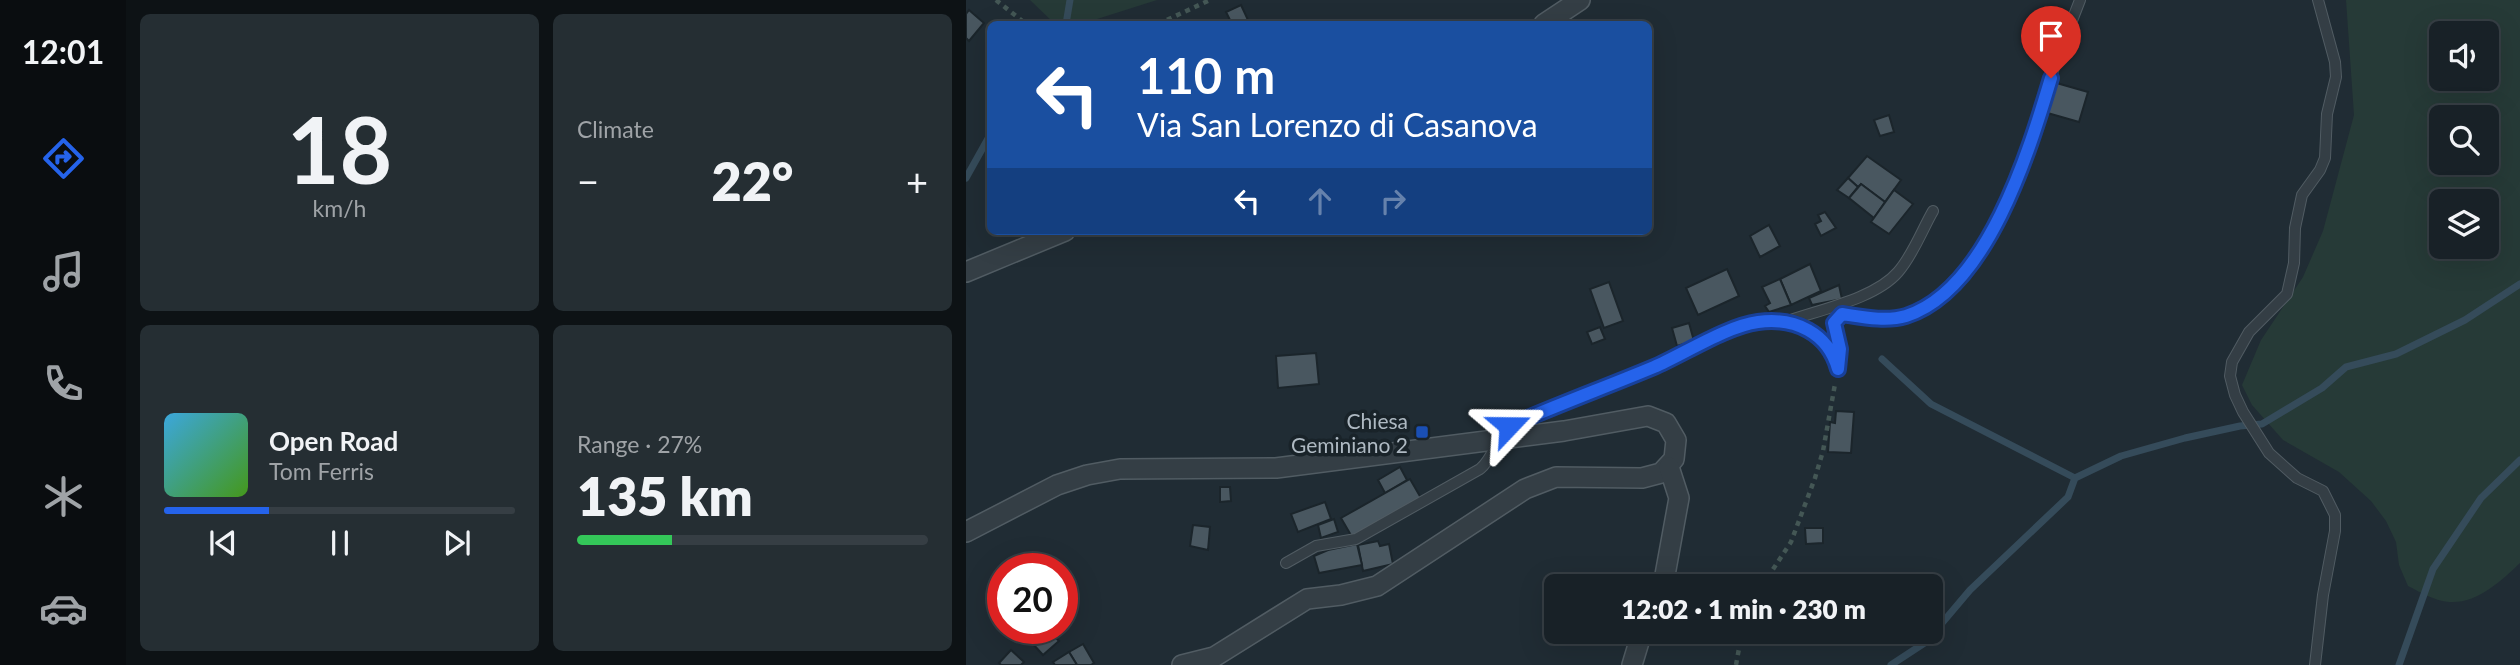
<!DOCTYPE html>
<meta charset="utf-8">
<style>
body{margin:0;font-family:Lato,sans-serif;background:#252e33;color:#f1f3f6;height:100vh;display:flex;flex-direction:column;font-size:26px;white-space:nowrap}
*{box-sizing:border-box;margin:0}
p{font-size:23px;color:#9fa3a7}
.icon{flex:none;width:38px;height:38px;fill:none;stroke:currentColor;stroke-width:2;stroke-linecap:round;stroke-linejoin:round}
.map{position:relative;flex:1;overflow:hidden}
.details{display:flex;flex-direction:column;gap:14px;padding:14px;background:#0d1215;width:840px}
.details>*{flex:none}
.top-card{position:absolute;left:21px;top:21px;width:665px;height:214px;border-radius:10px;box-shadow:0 7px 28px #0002,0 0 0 2px #363e44;background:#1a4fa0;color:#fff;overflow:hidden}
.controls{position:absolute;left:1463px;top:21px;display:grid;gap:14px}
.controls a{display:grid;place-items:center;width:70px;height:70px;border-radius:10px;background:#182127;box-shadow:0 7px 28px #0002,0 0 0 2px #363e44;font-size:35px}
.speed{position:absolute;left:21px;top:553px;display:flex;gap:14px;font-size:35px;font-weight:700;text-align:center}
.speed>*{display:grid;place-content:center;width:91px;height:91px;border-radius:50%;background:#182127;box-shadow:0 7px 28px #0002,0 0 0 2px #363e44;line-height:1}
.speed .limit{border:10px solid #d22;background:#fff;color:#111}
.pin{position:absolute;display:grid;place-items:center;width:60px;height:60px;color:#fff;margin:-72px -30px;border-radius:50% 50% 50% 0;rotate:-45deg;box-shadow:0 0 7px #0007}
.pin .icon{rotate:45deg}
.me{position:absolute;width:77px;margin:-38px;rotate:67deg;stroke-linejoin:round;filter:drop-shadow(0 0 5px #0008)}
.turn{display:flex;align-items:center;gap:24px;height:147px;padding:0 35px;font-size:32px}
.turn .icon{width:91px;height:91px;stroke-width:2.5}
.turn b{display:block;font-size:49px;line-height:60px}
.lanes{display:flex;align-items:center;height:66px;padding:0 35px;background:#0003;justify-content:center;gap:35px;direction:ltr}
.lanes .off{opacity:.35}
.big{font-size:52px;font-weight:800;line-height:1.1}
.details .tile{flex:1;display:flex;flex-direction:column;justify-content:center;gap:10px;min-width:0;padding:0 24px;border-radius:10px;background:#252e33}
.details .dial{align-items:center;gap:0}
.dial b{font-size:91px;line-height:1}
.song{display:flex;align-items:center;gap:21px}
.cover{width:84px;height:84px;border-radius:10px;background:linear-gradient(135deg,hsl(200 70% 55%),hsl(100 70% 35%))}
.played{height:7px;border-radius:4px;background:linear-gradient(90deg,#2563eb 30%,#363e44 30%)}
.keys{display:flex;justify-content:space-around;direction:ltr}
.heat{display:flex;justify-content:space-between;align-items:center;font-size:38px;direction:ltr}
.charge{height:10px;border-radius:5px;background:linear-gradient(90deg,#34c759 27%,#363e44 0)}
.details .tiles{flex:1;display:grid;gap:14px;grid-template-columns:repeat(2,1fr)}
.trip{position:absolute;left:578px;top:574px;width:399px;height:70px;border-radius:10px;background:#182127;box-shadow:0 7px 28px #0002,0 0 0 2px #363e44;font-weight:800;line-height:70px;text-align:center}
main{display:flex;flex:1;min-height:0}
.tabs{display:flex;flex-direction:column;width:126px;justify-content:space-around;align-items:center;background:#0a0d10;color:#9fa3a7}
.tabs .icon{width:49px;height:49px}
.tabs .on{color:#2563eb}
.tabs b{font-size:32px;color:#f1f3f6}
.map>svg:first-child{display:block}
.green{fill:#263a37;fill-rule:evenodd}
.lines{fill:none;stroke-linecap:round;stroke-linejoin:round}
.stream{stroke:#354b5a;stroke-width:7}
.building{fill:#495760;stroke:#1b252b;stroke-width:2}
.service-casing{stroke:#515c63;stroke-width:12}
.minor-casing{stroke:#515c63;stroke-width:22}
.path{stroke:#445755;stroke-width:4.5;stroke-dasharray:5 5;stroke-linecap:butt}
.service{stroke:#343e45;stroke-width:10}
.minor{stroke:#343e45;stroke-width:19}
.route-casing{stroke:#184099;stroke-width:18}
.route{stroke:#2563eb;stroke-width:12}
.transit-dot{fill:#1a4fb4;stroke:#192329;stroke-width:2.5}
.labels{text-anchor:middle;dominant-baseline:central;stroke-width:7;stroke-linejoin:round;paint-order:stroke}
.poi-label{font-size:21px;fill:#aeb9c2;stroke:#192329;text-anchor:end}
</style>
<main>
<nav class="tabs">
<b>12:01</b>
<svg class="icon on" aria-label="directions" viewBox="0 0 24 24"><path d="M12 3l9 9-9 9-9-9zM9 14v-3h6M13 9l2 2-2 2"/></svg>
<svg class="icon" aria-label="music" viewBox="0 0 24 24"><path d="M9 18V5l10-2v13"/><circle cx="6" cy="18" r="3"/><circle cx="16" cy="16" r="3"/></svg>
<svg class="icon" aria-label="phone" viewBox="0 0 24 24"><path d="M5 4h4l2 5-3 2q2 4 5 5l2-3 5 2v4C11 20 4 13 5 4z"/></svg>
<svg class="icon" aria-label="climate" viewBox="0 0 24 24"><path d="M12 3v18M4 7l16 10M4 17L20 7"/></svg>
<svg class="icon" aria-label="car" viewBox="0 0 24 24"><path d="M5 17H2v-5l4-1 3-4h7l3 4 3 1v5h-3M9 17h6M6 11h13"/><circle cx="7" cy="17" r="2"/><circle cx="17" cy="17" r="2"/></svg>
</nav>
<section class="details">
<div class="tiles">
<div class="tile dial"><b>18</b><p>km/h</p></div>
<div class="tile"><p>Climate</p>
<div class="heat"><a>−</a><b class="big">22°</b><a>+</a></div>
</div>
<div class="tile">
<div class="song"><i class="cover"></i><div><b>Open Road</b><p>Tom Ferris</p></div></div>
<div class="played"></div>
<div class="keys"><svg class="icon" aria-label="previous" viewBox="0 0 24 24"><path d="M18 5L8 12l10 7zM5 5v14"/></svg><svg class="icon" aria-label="pause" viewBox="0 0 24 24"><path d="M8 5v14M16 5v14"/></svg><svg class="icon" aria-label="next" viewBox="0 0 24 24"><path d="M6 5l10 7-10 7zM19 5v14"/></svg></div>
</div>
<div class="tile"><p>Range · 27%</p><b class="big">135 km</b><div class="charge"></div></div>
</div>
</section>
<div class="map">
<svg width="1554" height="665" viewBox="0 0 1554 665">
<rect width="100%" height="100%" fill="#202c34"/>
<g class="green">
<path d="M 64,0 L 191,0 L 128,20 L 91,24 L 89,24 Z"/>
<path d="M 1380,0 L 1554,0 L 1554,563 C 1535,581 1511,604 1483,602 C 1469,601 1454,592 1442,586 L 1433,565 L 1430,542 L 1420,521 L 1405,501 L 1373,472 L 1317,440 L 1286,405 L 1276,385 L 1295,340 L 1337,277 L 1357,231 L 1388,115 ZM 1475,33 L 1521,33 L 1521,79 L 1475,79 ZM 1475,117 L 1521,117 L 1521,163 L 1475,163 ZM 1475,201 L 1521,201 L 1521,247 L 1475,247 Z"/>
</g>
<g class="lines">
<g class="stream">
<path d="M 100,24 L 104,0"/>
<path d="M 0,178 L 24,135"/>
<path d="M 916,359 L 965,404 L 1109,478"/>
<path d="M 925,665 L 960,642 L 1004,590 L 1102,497 L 1109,478 L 1155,456 L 1219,438 L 1274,426 L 1296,424 L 1356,388 L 1380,367 L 1430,354 L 1499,320 L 1554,284"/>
<path d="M 1433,665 L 1467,569 L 1515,498 L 1554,460"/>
</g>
</g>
<g class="building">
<path d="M 275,5 L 282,20 L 266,24 L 260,12 Z"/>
<path d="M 3,10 L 18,23 L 3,41 L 0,38 L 0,14 Z"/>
<path d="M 1087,82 L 1122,92 L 1113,122 L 1078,112 Z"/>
<path d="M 923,115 L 928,132 L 914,136 L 908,120 Z"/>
<path d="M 901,156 L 935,180 L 919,202 L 895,184 L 892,187 L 882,178 Z"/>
<path d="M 882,178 L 892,187 L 883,198 L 871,190 Z"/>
<path d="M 895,184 L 919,202 L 908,218 L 883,198 Z"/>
<path d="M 928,190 L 947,204 L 923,234 L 905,222 Z"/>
<path d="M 859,212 L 870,228 L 855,236 L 849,224 L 855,221 L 852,215 Z"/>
<path d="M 803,225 L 814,246 L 794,257 L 784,236 Z"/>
<path d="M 844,264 L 855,291 L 825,305 L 814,279 Z"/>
<path d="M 761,269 L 773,296 L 732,315 L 720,288 Z"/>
<path d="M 814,279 L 825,305 L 803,312 L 799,306 L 804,303 L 796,287 Z"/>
<path d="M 643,282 L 657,321 L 638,328 L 624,289 Z"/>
<path d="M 873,285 L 876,299 L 846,305 L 843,298 Z"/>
<path d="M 723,323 L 728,341 L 711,346 L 706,328 Z"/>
<path d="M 634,327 L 639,339 L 626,344 L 621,332 Z"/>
<path d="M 350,353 L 353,384 L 312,388 L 310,356 Z"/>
<path d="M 870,411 L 888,412 L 885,453 L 862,452 L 864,422 L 869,423 Z"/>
<path d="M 434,467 L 441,480 L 419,493 L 412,480 Z"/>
<path d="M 444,479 L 455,498 L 386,537 L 375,518 Z"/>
<path d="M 254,487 L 264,487 L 265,501 L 254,502 Z"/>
<path d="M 359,502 L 365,519 L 332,532 L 325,514 Z"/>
<path d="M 368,519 L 372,532 L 355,538 L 352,525 Z"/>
<path d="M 227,525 L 244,527 L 242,550 L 224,546 Z"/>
<path d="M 839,528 L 857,528 L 857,543 L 840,544 Z"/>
<path d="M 412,541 L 414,546 L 423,544 L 427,564 L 397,571 L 392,545 Z"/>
<path d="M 391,544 L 396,565 L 353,573 L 348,556 L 362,550 Z"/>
<path d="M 81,629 L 93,641 L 77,655 L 66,643 Z"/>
<path d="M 117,644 L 128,663 L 125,665 L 111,665 L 103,652 Z"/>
<path d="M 45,650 L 58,662 L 55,665 L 35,665 L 33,663 Z"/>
<path d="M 103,652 L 111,665 L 89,665 L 87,662 Z"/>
</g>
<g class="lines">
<g class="service-casing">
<g id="service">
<path d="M 819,322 C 852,310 909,299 932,272 C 947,255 956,230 967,211"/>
<path d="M 873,364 L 874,349 L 868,323 L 876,314 C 896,317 920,322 939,316 C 1022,290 1061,153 1084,79 C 1093,53 1104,26 1114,0"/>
<path d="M 320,563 L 350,546 L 390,539 L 514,469 C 528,457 530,439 543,426 C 591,405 640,387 688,367 C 718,354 761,326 792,322 C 829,317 861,333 872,369"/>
<path d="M 1349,665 L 1357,595 L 1369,531 L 1369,515 L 1357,491 L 1331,478 L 1303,453 L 1277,412 L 1269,395 L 1264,376 L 1266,362 L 1283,332 L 1321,294 L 1328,263 L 1329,228 L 1336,195 L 1354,170 L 1359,158 L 1361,114 L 1370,77 L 1369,62 L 1352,0"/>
</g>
</g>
<g class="minor-casing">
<g id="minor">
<path d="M 578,24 L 614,0"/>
<path d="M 0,272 L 99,231"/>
<path d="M 0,532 L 91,485 L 121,475 L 154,469 L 310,468 L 598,431 L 682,416 L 700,423 L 710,440 L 708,459 L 695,473 L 676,478 L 590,477 L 559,489 L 411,586 L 375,595 L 341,599 L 248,657 L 216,665"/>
<path d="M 697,586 L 713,498 L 703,467"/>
<path d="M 666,665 L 676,632"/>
</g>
</g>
<g class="path">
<path d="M 30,0 L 60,24"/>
<path d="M 192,24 L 244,0"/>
<path d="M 796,586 L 825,542 L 849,478 L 857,451 L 869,384"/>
<path d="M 770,665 L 776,632"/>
</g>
<use href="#service" class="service"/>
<use href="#minor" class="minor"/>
</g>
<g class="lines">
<g class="route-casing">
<path id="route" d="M 543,426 C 591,405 640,387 688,367 C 718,354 761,326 792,322 C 829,317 862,333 872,369 L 874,349 L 868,323 L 876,314 C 896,317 920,322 940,316 C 1021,290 1063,152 1085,78"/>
</g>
<use href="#route" class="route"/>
</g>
<rect class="transit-dot" x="449" y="425" width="14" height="14" rx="3.5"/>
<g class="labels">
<g class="poi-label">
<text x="442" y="420">Chiesa<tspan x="442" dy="24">Geminiano 2</tspan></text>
</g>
</g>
</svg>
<div class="controls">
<a><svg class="icon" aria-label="sound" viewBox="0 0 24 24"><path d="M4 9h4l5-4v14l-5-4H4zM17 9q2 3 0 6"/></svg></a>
<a><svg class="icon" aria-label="search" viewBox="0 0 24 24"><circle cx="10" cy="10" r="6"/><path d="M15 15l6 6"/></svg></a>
<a><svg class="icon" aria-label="layers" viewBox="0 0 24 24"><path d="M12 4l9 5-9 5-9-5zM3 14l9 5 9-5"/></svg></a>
</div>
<div class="speed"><div class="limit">20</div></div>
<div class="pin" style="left:1085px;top:78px;background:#d93025"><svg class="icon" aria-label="arrive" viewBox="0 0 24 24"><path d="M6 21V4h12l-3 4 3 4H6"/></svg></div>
<svg class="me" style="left:543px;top:426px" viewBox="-20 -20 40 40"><path d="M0-17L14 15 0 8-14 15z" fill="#2563eb" stroke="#fff" stroke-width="4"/></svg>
<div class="trip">12:02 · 1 min · 230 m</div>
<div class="top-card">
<div class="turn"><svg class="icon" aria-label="left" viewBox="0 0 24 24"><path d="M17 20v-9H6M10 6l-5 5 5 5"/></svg><div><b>110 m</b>Via San Lorenzo di Casanova</div></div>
<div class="lanes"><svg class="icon" aria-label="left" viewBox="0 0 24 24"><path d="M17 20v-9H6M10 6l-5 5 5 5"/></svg><svg class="icon off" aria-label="ahead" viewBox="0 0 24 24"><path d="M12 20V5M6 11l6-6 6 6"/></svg><svg class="icon off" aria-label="right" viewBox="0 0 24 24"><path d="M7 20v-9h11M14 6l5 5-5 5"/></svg></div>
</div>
</div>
</main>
